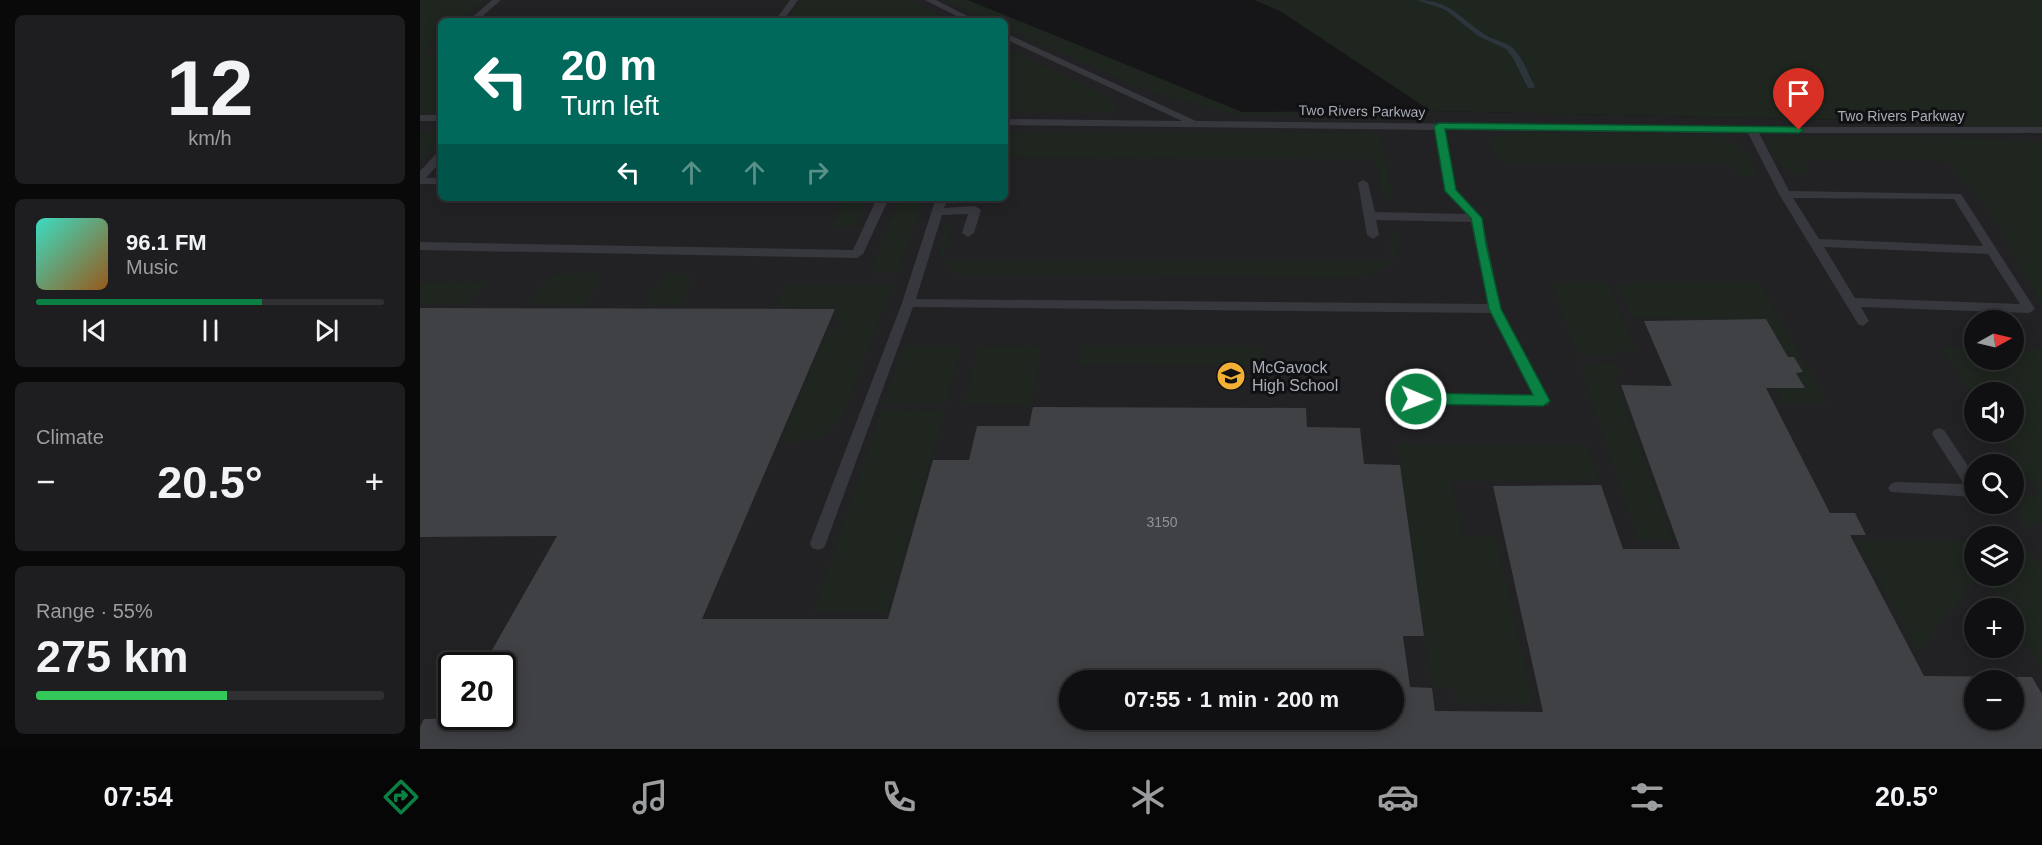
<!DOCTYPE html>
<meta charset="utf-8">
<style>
body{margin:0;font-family:Helvetica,sans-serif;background:#1e1e20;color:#f1f3f6;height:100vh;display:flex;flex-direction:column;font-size:22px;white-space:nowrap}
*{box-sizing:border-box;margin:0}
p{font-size:20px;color:#9c9d9f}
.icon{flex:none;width:33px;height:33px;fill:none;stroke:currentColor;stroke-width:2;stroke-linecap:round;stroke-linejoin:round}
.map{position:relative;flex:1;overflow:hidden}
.details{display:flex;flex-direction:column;gap:15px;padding:15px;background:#09090a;width:420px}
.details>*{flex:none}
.top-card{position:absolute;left:18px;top:18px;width:570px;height:183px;border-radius:9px;box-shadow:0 3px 15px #0003,0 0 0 2px #303032;background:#00695c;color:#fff;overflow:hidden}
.needle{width:39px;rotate:82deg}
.buttons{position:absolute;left:1544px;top:310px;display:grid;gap:12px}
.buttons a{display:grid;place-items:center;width:60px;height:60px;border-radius:50%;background:#101012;box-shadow:0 3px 15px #0003,0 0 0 2px #303032;font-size:30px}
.speed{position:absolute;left:18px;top:652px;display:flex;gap:12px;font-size:30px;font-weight:700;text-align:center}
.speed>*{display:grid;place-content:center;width:78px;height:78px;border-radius:50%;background:#101012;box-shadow:0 3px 15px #0003,0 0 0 2px #303032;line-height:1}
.speed .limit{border:3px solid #111;border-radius:9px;background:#fff;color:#111}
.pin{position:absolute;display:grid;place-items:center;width:51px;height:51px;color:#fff;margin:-62px -26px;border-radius:50% 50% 50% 0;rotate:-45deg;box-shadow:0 0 6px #0007}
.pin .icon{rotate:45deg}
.me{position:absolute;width:66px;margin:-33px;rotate:91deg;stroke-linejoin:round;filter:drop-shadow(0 0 4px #0008)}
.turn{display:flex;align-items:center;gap:21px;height:126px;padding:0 24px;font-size:27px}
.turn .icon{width:78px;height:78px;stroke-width:2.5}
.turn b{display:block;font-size:42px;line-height:51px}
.lanes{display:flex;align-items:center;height:57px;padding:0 24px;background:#0003;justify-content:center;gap:30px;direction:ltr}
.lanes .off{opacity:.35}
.big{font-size:45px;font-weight:700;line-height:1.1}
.details .widget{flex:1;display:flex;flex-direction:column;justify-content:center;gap:9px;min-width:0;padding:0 21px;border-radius:9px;background:#1e1e20}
.details .dial{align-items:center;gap:0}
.dial b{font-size:78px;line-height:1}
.song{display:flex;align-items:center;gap:18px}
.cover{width:72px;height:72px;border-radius:9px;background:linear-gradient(135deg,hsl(170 70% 55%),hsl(30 70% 35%))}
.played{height:6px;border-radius:3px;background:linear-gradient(90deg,#0b8043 65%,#303032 65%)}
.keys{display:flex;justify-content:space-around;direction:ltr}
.heat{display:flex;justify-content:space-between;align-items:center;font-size:33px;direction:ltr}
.charge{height:9px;border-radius:4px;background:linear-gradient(90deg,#34c759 55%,#303032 0)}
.trip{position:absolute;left:639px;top:670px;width:345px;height:60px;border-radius:30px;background:#101012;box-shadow:0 3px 15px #0003,0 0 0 2px #303032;font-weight:700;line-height:60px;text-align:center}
.tabs{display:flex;height:96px;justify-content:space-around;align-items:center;background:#060607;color:#9c9d9f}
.tabs .icon{width:42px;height:42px}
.tabs .selected{color:#0b8043}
.tabs b{font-size:27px;color:#f1f3f6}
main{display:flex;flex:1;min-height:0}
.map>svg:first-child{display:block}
.built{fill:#222225;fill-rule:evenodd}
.green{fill:#1e261f}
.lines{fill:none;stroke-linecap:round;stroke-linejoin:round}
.stream{fill:#2c353c;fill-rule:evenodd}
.building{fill:#404145;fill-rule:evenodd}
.lane{fill:#37383d;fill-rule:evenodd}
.route{fill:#0b8043;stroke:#07532c;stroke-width:1.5}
.labels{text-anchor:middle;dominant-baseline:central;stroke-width:6;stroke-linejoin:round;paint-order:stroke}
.far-street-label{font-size:14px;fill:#a8adb8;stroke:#111113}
.number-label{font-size:14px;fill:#8e929b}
.poi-label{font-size:16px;fill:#a8adb8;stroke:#111113;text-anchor:start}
</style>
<main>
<section class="details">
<div class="widget dial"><b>12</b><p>km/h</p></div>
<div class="widget">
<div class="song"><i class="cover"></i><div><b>96.1 FM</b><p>Music</p></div></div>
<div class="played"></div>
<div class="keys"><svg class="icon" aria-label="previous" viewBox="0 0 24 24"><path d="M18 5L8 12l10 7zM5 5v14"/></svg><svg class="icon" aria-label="pause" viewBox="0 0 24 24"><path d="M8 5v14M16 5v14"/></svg><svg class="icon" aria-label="next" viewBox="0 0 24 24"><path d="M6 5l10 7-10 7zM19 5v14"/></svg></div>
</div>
<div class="widget"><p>Climate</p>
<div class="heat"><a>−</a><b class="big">20.5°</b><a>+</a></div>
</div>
<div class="widget"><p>Range · 55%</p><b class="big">275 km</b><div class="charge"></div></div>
</section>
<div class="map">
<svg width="1622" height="749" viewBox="0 0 1622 749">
<rect width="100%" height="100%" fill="#161618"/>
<path class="built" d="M 0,0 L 539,0 L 818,114 L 1012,111 L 1475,121 L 1622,135 L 1622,749 L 0,749 ZM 21,21 L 585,21 L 585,198 L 21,198 ZM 1554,321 L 1593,321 L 1593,360 L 1554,360 ZM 1554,393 L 1593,393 L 1593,432 L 1554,432 ZM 1554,465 L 1593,465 L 1593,504 L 1554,504 ZM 1554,537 L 1593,537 L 1593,576 L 1554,576 ZM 1554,609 L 1593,609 L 1593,648 L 1554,648 ZM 32,666 L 82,666 L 82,717 L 32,717 ZM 650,681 L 974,681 L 974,720 L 650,720 ZM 1554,681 L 1593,681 L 1593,720 L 1554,720 Z"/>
<g class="green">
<path d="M 0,0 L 65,0 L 40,21 L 21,21 L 21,36 L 3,52 L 10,52 L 21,58 L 21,113 L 0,113 Z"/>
<path d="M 381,0 L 487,0 L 531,21 L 366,21 Z"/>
<path d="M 525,0 L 548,0 L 822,112 L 1011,111 L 860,11 L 834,0 L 1622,0 L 1622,135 L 1475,121 L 1013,111 L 1015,115 L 818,114 L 723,89 L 585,28 L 585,21 L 571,21 Z"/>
<path d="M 585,47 L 684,95 L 697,107 L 694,113 L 585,113 Z"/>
<path d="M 0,131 L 18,132 L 20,136 L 14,147 L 0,161 Z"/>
<path d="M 952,132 L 961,135 L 974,204 L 962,195 L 955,159 L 585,157 L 585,133 Z"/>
<path d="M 1100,133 L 1296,135 C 1317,141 1329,153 1337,174 L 1331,178 L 1318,175 L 1307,163 L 1083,163 L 1072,152 L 1071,143 L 1075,136 Z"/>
<path d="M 1479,135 L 1622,142 L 1622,307 L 1575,218 L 1528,161 L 1384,160 L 1389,170 L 1384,175 C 1368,175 1349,157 1348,140 L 1358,136 Z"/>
<path d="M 433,198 L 443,198 L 446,202 L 437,224 L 426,229 L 416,229 L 413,223 L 422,203 Z"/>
<path d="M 480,198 L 505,198 L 477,273 L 450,273 Z"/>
<path d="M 526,224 L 530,228 L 524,260 L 971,261 L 971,237 L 979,232 C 984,262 961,273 935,277 L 538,275 L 526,263 L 519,253 Z"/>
<path d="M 171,273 L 181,275 L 182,279 L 164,306 L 107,304 C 131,273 131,273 171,273 Z"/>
<path d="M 259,273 L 270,275 C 273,287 265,296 259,306 L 224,306 C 233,291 239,276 259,273 Z"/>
<path d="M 66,282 L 49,304 L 0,304 L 0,283 Z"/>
<path d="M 1132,283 L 1188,283 L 1216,351 L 1192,351 L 1193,355 L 1158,355 Z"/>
<path d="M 1197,283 L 1339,283 L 1408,403 L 1363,403 L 1355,388 L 1384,388 L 1376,373 L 1382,372 L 1374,357 L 1368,357 L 1346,320 L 1211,317 Z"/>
<path d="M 366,285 L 472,285 L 423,415 C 408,440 387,441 360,442 L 408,330 L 418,329 L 421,320 L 413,320 L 417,308 L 355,307 Z"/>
<path d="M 483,346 L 542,346 L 526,403 L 464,403 Z"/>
<path d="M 622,346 L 611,405 L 544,404 L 558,347 Z"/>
<path d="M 661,347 L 842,347 L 843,365 L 658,364 Z"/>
<path d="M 1522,348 L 1554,348 L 1554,360 L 1593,360 L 1593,349 L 1622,349 L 1622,525 L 1606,525 L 1598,509 L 1599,501 L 1607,495 L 1618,493 L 1578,432 L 1593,432 L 1593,393 L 1554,393 L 1554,396 Z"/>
<path d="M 1195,363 L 1199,374 L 1196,381 L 1253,539 L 1219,540 L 1159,365 Z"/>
<path d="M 462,410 L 525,411 L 467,612 L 393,612 Z"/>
<path d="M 977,444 L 1168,445 L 1179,482 L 1031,481 L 1043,536 L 1076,536 L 1113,703 L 1035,703 L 1033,688 L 1012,688 Z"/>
<path d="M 1437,541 L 1554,542 L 1554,576 L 1557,576 L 1497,652 Z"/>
<path d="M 1603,545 L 1622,567 L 1622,669 L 1593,622 L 1593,609 L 1585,609 L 1572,588 L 1581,576 L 1593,576 L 1593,559 Z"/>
</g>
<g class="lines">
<path class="stream" d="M 996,0 C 1033,0 1040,20 1069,37 C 1077,41 1087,42 1094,49 C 1104,60 1108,74 1115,86 L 1114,88 L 1108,88 L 1093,58 L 1086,49 L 1058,36 L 1027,11 L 1018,7 Z"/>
</g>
<path class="building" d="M 0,308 L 415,309 L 282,619 L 468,619 L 513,460 L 549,460 L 557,426 L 609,426 L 613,407 L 886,408 L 887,427 L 940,428 L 944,464 L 980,465 L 1004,636 L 983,636 L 990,687 L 1012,688 L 1015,711 L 1123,712 L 1073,486 L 1181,485 L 1203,549 L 1260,549 L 1201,385 L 1252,386 L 1224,321 L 1346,319 L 1368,357 L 1374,357 L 1383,372 L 1376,373 L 1385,388 L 1346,388 L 1410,513 L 1435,513 L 1446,535 L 1430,535 L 1504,676 L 1612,677 L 1622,694 L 1622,749 L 0,749 L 0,727 L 4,719 L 82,717 L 82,666 L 63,666 L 137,536 L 0,537 ZM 650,681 L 974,681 L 974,720 L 650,720 ZM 1554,681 L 1593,681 L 1593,720 L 1554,720 Z"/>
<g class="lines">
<g class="lane">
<path d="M 72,0 L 81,0 L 57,21 L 48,21 Z"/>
<path d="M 370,0 L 378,0 L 363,21 L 355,21 Z"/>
<path d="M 505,0 L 516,0 L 557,21 L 546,21 Z"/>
<path d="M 585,33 L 776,121 L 1332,127 L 1622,127 L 1622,133 L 1339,133 L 1369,191 L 1541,194 L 1615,309 L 1609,313 L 1441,307 L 1449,321 L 1443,326 L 1438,324 L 1359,194 L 1328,133 L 1025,130 L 1036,190 L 1062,218 L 1081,309 L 1130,401 L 1128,405 L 991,403 L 989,399 L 991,395 L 996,394 L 1113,395 L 1071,313 L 493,307 L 406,543 L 404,548 L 398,550 L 392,548 L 390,543 L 482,303 L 516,198 L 528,198 L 524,208 L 555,206 L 561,210 L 554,233 L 548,237 L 542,233 L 548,214 L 522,215 L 496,299 L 1068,304 L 1051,222 L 956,220 L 959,235 L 953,239 L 947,235 L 938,183 L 943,180 L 948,183 L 955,212 L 1046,214 L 1025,191 L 1015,130 L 585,125 L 585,119 L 762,121 L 585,39 ZM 1373,198 L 1534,199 L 1563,246 L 1399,239 ZM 1404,247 L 1568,254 L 1600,304 L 1435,298 Z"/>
<rect x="0" y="115" width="21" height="6"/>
<path d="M 21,152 L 21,161 L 6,178 L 21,178 L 21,184 L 0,184 L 0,171 L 17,153 Z"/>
<path d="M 457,198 L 469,198 L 443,254 L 437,258 L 0,250 L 0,242 L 433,250 Z"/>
<path d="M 1519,428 L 1524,430 L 1554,475 L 1554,497 L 1471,492 L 1468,488 L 1471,484 L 1476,482 L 1544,484 L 1512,434 L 1514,430 Z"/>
</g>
</g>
<path class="route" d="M 1019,123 L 1379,127 L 1384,130 L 1379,133 L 1025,129 L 1036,190 L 1062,218 L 1066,244 L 1081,309 L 1130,401 L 1123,406 L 996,404 L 989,399 L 996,393 L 1113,395 L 1069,309 L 1051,218 L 1025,191 L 1014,126 Z"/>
<defs>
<g id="school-disc" transform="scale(1.5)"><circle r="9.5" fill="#f2b134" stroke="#111113"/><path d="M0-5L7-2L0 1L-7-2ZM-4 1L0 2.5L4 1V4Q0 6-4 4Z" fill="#111"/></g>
</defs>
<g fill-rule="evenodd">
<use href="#school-disc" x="811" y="376"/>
</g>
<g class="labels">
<g class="far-street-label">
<text transform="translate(942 111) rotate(1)">Two Rivers Parkway</text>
<text x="1481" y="116">Two Rivers Parkway</text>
</g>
<g class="number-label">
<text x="742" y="522">3150</text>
</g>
<g class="poi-label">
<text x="832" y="367">McGavock<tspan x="832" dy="18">High School</tspan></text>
</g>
</g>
</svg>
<div class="buttons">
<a><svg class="needle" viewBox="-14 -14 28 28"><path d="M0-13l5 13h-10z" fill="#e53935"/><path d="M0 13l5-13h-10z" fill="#9c9d9f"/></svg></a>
<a><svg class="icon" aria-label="sound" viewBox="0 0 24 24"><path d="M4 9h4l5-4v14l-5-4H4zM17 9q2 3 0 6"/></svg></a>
<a><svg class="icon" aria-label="search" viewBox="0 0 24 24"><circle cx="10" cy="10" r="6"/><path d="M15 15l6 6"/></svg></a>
<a><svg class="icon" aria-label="layers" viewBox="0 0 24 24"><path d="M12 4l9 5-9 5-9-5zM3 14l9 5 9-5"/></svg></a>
<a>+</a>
<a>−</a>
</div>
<div class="speed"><div class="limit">20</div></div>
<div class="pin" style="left:1379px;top:130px;background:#d93025"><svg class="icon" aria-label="arrive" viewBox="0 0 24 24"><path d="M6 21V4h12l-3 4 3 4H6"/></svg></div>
<svg class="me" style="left:996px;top:399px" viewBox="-20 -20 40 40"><circle r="17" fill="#0b8043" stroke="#fff" stroke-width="3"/><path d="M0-11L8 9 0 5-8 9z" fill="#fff"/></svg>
<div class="trip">07:55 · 1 min · 200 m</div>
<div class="top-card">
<div class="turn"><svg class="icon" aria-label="left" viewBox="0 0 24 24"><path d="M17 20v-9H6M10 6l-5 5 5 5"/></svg><div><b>20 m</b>Turn left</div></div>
<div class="lanes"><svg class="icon" aria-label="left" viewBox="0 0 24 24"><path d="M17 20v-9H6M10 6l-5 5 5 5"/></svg><svg class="icon off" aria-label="ahead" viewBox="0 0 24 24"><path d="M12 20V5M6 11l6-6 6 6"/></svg><svg class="icon off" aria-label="ahead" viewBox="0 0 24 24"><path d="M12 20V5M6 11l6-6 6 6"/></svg><svg class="icon off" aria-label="right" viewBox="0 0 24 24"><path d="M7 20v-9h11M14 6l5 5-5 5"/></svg></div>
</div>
</div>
</main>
<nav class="tabs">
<b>07:54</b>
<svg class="icon selected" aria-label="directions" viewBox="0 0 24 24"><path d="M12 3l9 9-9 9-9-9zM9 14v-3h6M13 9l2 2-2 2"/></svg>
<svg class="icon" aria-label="music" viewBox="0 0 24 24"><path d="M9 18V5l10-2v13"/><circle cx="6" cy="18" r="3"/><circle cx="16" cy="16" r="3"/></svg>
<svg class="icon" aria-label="phone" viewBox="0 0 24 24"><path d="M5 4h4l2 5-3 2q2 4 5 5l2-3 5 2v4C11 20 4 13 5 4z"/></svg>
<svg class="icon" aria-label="climate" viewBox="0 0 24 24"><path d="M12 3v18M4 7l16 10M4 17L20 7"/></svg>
<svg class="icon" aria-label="car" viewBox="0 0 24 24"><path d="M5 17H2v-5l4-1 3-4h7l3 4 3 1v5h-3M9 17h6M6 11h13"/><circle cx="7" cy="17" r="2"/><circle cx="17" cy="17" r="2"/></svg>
<svg class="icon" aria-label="filters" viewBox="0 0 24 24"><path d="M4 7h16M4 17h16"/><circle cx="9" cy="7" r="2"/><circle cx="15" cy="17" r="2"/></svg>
<b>20.5°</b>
</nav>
